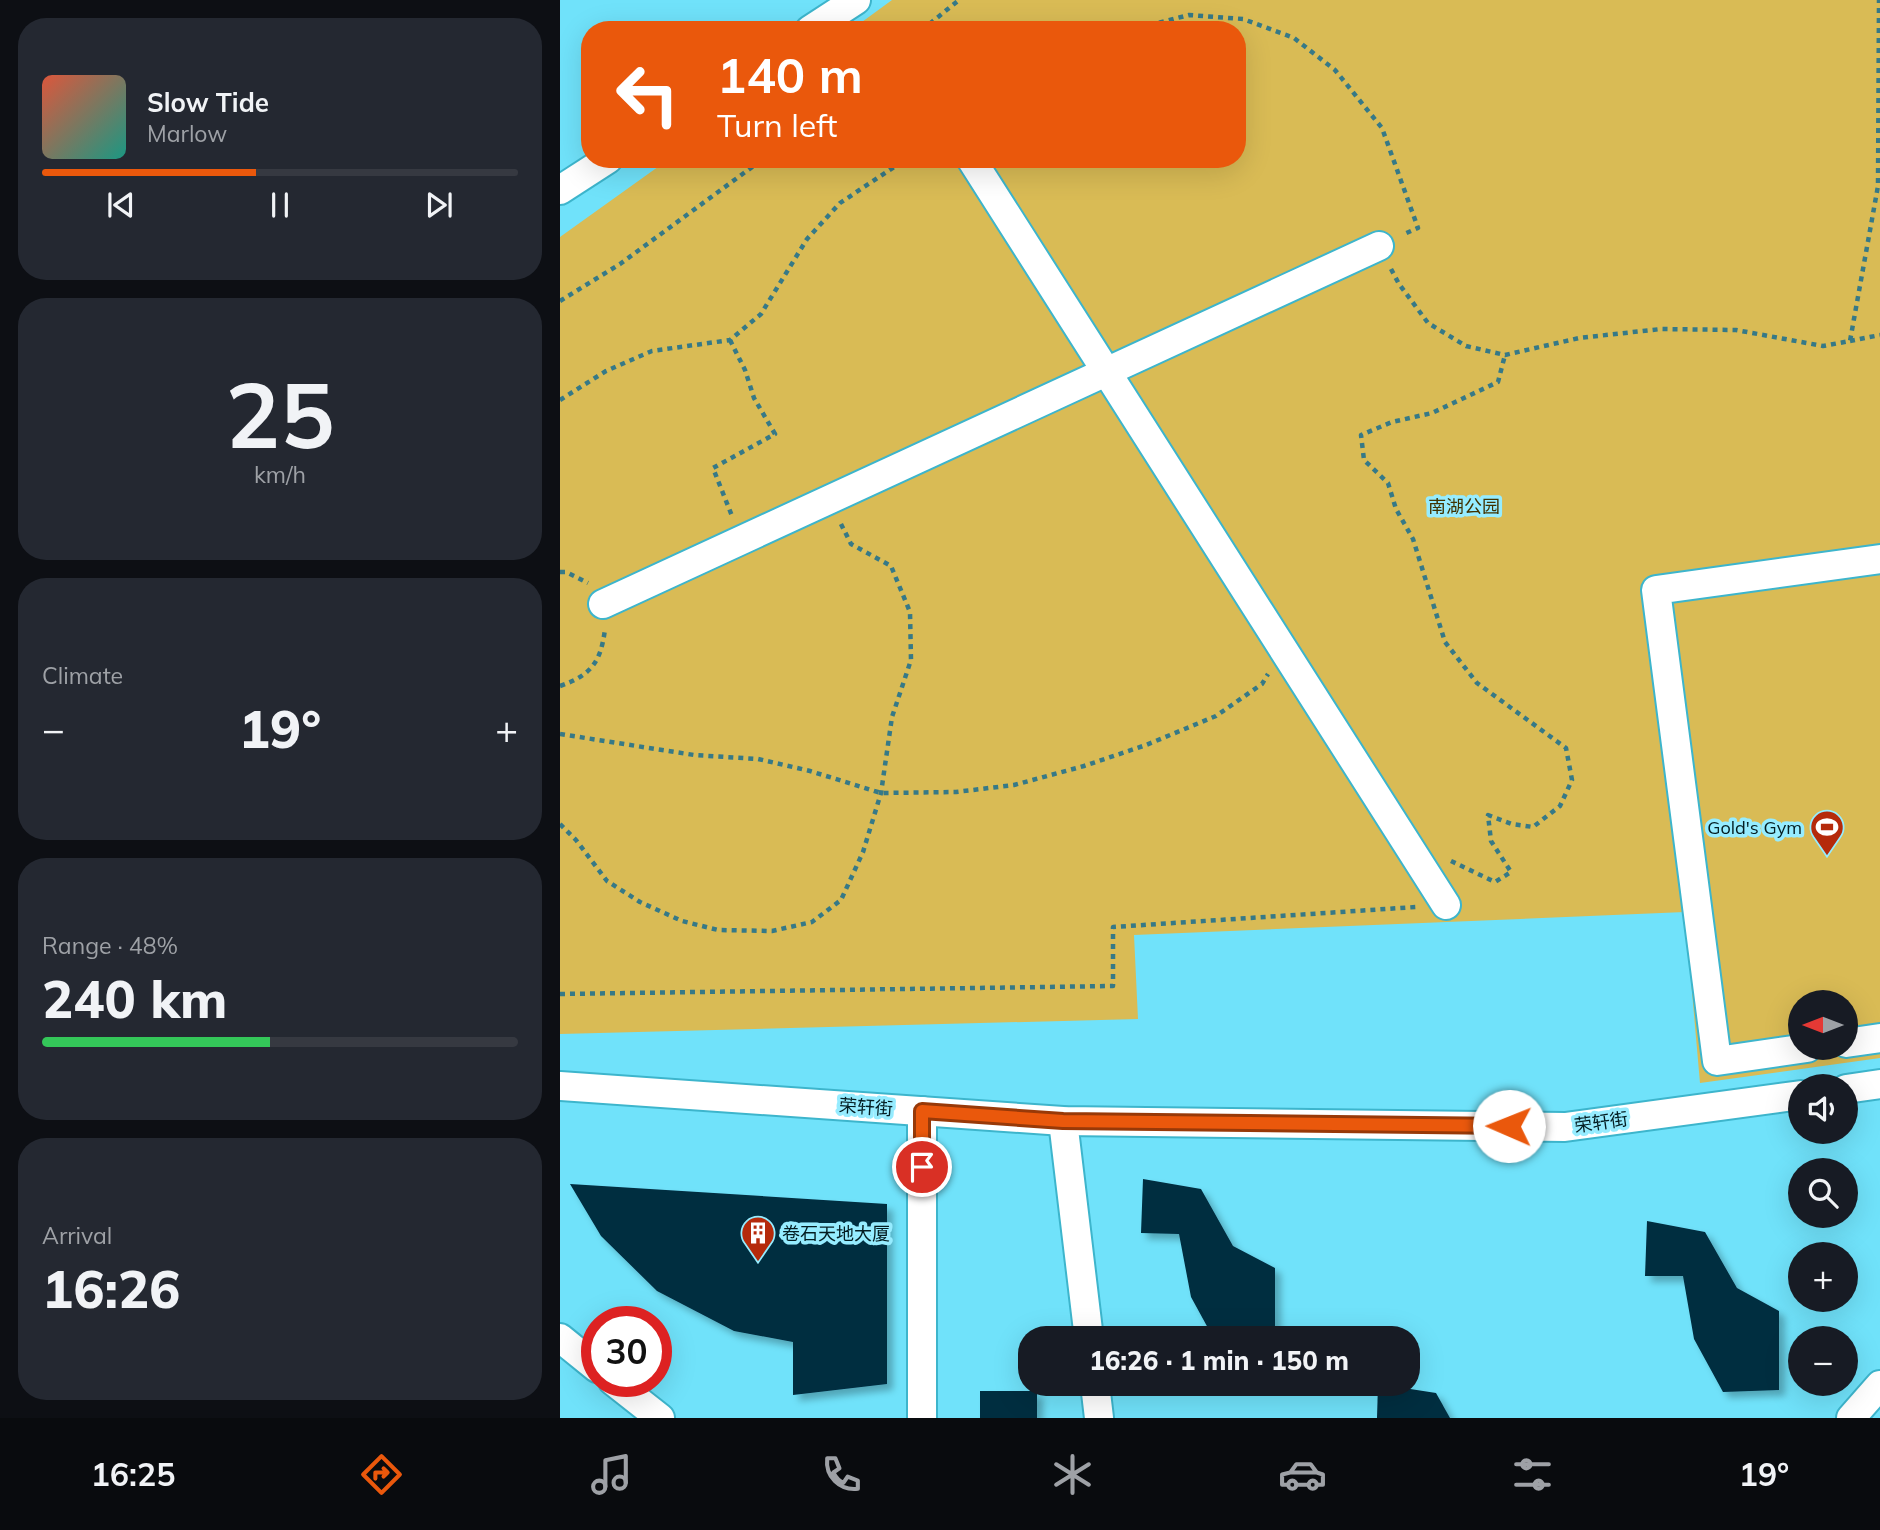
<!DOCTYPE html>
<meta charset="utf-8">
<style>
body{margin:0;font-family:Mulish,"Noto Sans SC",sans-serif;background:#242831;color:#f1f3f6;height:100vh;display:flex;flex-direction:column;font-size:26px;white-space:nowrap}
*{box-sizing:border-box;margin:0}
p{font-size:23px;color:#9ea1a6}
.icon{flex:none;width:38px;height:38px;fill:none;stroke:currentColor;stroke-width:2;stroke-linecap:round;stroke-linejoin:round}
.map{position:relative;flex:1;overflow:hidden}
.panel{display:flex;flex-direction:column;gap:18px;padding:18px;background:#0d0f14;width:560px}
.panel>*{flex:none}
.hud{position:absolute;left:21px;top:21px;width:665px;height:147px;border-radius:28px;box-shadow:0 7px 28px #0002;background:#ea580c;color:#fff;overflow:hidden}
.needle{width:46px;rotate:270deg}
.controls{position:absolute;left:1228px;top:990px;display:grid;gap:14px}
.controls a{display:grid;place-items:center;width:70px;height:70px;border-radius:50%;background:#171b24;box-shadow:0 7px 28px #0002;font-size:35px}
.speed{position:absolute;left:21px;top:1306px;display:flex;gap:14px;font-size:35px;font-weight:700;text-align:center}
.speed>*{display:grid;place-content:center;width:91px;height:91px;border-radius:50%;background:#171b24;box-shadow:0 7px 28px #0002;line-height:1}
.speed .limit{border:10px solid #d22;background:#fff;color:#111}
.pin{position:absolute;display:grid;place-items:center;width:60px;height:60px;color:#fff;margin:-30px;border:4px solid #fff;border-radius:50%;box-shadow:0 2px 7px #0007}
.me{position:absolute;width:77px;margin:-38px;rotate:271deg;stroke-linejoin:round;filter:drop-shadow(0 0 5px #0008)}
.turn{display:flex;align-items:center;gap:24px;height:147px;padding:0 21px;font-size:32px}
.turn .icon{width:91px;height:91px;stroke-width:2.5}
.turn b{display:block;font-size:49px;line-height:60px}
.big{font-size:52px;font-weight:800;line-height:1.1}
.panel .tile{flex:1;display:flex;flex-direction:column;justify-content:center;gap:10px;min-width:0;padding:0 24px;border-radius:28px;background:#242831}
.panel .dial{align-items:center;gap:0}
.dial b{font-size:91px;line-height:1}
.song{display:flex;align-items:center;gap:21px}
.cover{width:84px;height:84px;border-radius:10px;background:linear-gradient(135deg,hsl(10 70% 55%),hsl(170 70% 35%))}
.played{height:7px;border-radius:4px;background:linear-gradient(90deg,#ea580c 45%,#363941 45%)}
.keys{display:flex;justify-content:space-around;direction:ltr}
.heat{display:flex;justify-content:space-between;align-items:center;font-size:38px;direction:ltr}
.charge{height:10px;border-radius:5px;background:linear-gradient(90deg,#34c759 48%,#363941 0)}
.trip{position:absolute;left:458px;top:1326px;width:402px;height:70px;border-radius:28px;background:#171b24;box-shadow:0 7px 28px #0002;font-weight:800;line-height:70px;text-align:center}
.tab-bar{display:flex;height:112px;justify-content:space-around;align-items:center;background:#090b0e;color:#9ea1a6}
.tab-bar .icon{width:49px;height:49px}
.tab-bar .current{color:#ea580c}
.tab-bar b{font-size:32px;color:#f1f3f6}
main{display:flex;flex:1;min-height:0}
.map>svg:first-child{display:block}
.green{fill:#d9bb55;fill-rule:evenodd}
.building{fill:#022d40;filter:url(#shadow)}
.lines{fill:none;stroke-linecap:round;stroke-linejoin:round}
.minor-casing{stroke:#3db5cc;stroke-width:32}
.path{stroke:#367987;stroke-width:4.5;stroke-dasharray:5 5;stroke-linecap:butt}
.minor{stroke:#fff;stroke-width:28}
.route-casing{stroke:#983908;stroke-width:18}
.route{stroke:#ea580c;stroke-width:12}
.labels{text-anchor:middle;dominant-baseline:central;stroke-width:7;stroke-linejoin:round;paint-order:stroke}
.park-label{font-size:18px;fill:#403200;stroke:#96ecff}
.poi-label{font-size:18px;fill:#031c21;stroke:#96ecff;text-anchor:end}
.street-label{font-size:18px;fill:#031c21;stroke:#96ecff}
</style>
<main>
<section class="panel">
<div class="tile">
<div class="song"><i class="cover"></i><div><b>Slow Tide</b><p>Marlow</p></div></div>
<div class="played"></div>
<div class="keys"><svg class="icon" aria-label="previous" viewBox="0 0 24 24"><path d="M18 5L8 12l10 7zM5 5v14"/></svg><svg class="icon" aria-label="pause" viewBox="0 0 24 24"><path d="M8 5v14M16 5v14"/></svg><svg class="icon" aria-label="next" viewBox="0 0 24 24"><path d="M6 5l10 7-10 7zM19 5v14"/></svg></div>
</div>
<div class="tile dial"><b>25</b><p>km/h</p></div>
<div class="tile"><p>Climate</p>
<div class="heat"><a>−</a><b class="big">19°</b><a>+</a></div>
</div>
<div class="tile"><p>Range · 48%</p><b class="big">240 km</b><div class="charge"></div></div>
<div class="tile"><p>Arrival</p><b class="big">16:26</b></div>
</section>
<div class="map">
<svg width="1320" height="1418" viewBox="0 0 1320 1418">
<defs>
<filter id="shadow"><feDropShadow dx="6" dy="6" stdDeviation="3.5" flood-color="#0004"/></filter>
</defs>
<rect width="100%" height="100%" fill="#70e2fa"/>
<path class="green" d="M 332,0 L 1320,0 L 1320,1058 L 1140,1083 L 1125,912 L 574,935 L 578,1019 L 0,1034 L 0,237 L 109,159 L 677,159 L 677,30 L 291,30 ZM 1241,1003 L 1286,1003 L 1286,1048 L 1241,1048 Z"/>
<g class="building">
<path d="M 583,1179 L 641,1189 L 673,1246 L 715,1268 L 715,1339 L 654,1339 L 631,1297 L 619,1234 L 581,1233 Z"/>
<path d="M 10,1184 L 327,1204 L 327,1384 L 233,1395 L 233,1342 L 174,1331 L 97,1291 L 41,1236 Z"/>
<path d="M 1087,1221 L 1145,1232 L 1177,1288 L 1219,1311 L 1219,1390 L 1163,1392 L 1134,1339 L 1123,1276 L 1085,1276 Z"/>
<path d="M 818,1384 L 876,1393 L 890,1418 L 817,1418 Z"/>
<rect x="420" y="1391" width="57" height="27"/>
</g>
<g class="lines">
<g class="minor-casing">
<g id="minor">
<path d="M 250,30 L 296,0"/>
<path d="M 411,159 L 886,905"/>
<path d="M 0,190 L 48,159"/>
<path d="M 43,604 L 819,246"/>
<path d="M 1286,1043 L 1320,1038"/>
<path d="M 1247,1048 L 1157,1061 L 1096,590 L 1320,559"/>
<path d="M 0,1086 L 503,1121 L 1005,1127 L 1241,1095"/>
<path d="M 1286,1089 L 1320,1084"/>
<path d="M 362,1111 L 362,1418"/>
<path d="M 503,1121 L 529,1339"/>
<path d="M 0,1338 L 37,1368"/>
<path d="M 53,1381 L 100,1418"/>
<path d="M 535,1384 L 539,1418"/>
<path d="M 1291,1418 L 1320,1385"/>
</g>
</g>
<g class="path">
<path d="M 362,30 L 399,0"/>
<path d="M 570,30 L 629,15 L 683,19 L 734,38 L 775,70 L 822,128 L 858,228 L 844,234"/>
<path d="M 831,269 L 839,284 L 868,323 L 906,346 L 945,355 L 1019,338 L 1101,329 L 1176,330 L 1263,346 L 1290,341 L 1318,186 L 1319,0"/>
<path d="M 0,301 L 60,264 L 203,159"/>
<path d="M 170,340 L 185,370 L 194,398 L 215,434 L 153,468 L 172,516"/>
<path d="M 1290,341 L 1320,335"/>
<path d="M 0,400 L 46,371 L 92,351 L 170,340 L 201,314 L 247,239 L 280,203 L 346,159"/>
<path d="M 0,572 L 6,572 L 28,583"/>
<path d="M 0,686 C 32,675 41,661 45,629"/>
<path d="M 0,734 L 134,755 L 198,759 L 250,771 L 321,793 L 396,792 L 454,785 L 524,766 L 586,745 L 656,716 L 702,684 L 708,674"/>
<path d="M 0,824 L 16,840 L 47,881 L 80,902 L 122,921 L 158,930 L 212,931 L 252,922 L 281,900 L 303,852 L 321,793 L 332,717 L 351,660 L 350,612 L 331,566 L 291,544 L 280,522"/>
<path d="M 891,861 L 935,882 L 951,872 L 931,841 L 928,815 L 952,824 L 973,827 L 1000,806 L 1012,780 L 1006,748 L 917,683 L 885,642 L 853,539 L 836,509 L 828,483 L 804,460 L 801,435 L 832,422 L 872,413 L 938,382 L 945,355"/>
<path d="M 0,994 L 553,986 L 553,927 L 856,907"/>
</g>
<use href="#minor" class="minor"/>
</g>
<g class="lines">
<g class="route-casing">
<path id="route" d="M 362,1167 L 362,1111 L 503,1121 L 949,1126"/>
</g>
<use href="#route" class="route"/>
</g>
<defs>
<g id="stadium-pin" transform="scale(1.75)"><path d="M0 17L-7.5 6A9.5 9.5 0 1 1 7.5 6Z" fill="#b52a0b" stroke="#96ecff"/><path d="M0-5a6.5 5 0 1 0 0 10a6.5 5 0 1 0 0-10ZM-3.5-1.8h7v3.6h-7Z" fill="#fff"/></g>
<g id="building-pin" transform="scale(1.75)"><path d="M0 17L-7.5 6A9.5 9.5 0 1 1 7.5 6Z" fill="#b52a0b" stroke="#96ecff"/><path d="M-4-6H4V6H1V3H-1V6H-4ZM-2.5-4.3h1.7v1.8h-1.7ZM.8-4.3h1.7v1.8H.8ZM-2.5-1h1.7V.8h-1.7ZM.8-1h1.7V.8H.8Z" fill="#fff"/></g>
</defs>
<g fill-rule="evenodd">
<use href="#stadium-pin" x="1267" y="827"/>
<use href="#building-pin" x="198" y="1233"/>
</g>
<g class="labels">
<g class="park-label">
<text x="904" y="506">南湖公园</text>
</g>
<g class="poi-label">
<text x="1242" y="827">Gold's Gym</text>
<text x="222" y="1233" text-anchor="start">卷石天地大厦</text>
</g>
<g class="street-label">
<text transform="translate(306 1107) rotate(4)">荣轩街</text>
<text transform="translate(1041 1122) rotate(-8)">荣轩街</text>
</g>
</g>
</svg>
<div class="controls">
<a><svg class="needle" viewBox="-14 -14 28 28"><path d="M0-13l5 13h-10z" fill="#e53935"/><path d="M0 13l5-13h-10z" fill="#9ea1a6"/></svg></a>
<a><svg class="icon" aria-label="sound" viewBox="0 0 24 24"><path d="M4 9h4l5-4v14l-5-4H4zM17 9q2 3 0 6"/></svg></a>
<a><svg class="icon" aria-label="search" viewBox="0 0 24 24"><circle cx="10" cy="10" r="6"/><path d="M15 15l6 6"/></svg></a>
<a>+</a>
<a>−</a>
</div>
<div class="speed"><div class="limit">30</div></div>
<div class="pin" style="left:362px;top:1167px;background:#d93025"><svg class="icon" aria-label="arrive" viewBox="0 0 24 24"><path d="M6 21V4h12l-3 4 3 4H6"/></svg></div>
<svg class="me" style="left:949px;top:1126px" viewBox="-20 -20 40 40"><circle r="19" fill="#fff"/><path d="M0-13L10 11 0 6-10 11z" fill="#ea580c"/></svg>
<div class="trip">16:26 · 1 min · 150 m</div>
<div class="hud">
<div class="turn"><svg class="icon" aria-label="left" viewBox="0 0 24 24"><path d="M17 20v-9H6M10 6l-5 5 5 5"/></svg><div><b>140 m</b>Turn left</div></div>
</div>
</div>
</main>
<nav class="tab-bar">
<b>16:25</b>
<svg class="icon current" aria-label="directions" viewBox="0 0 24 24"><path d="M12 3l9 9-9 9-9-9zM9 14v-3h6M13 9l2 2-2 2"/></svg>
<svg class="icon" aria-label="music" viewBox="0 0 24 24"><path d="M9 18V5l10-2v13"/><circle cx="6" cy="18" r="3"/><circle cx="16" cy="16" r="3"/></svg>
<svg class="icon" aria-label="phone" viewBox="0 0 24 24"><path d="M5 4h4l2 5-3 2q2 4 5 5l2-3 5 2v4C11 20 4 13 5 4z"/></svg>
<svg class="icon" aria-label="climate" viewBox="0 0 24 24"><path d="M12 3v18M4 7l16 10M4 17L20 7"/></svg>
<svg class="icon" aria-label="car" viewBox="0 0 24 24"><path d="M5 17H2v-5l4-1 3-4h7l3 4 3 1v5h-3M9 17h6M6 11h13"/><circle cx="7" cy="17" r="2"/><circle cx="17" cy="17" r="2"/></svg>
<svg class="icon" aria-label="filters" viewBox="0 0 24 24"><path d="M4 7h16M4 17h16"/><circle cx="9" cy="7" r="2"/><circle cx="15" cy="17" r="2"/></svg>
<b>19°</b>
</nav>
